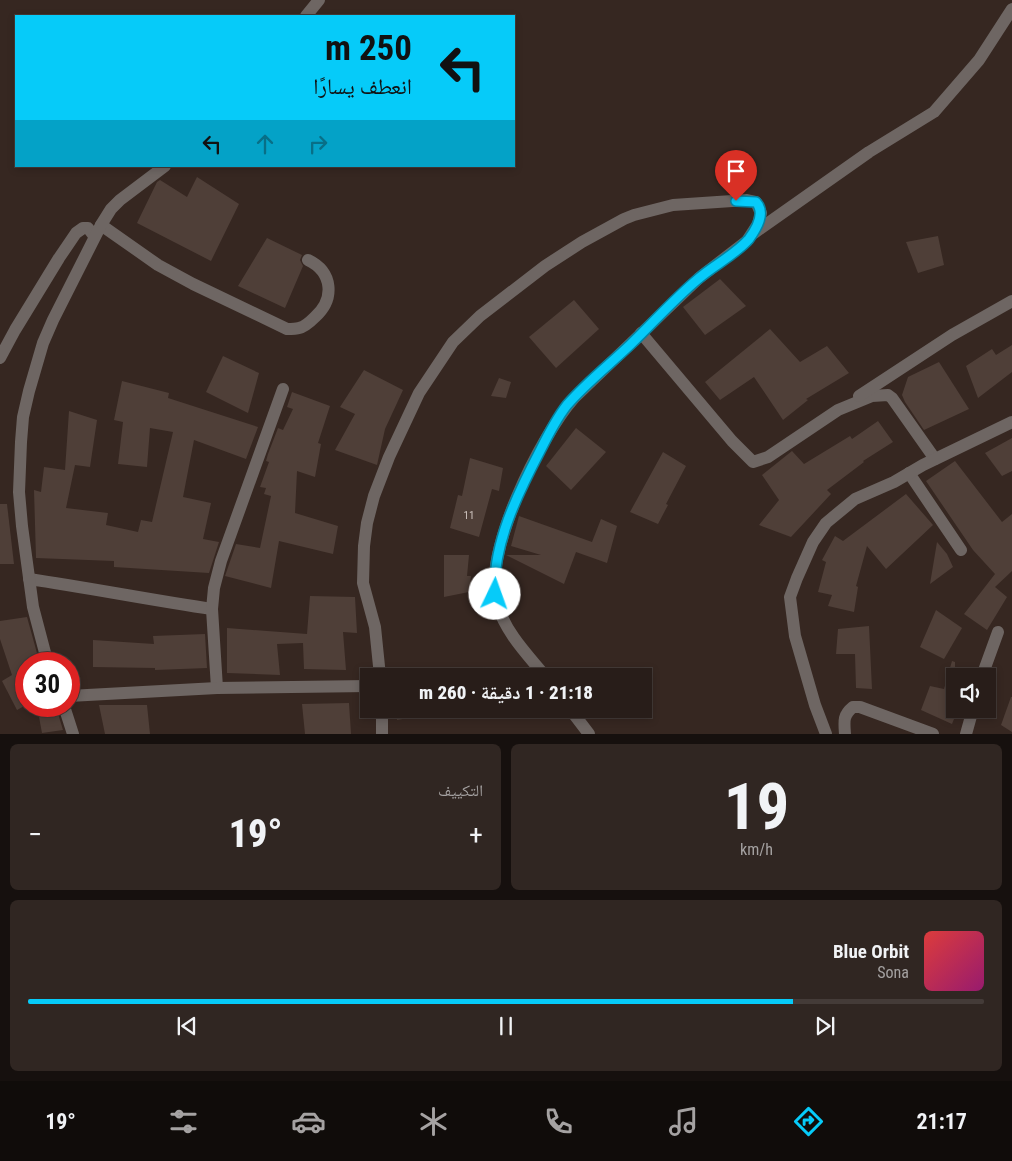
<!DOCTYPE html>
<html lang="ar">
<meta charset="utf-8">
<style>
body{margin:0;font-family:"Roboto Condensed","Noto Naskh Arabic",sans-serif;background:#302622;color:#f1f3f6;direction:rtl;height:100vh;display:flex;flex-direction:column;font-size:19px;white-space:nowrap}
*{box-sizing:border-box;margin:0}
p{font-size:16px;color:#a5a2a2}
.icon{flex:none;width:28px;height:28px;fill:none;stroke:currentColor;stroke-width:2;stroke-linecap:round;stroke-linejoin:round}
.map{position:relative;height:734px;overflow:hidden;direction:ltr}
.side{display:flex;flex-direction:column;gap:10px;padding:10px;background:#16100e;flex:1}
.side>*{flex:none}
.hud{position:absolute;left:15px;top:15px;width:500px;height:152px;border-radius:0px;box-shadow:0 2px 8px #0003,0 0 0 1px #443b38;direction:rtl;background:#06cbf9;color:#111;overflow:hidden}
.buttons{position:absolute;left:946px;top:668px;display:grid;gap:10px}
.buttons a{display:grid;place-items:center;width:50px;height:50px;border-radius:0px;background:#281d19;box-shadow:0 2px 8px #0003,0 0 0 1px #443b38;font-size:25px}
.speed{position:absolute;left:15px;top:652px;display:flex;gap:10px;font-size:25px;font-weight:700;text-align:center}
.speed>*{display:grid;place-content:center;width:65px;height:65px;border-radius:50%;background:#281d19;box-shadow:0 2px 8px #0003,0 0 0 1px #443b38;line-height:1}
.speed .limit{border:8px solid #d22;background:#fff;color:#111}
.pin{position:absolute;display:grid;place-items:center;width:42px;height:42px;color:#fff;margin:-51px -21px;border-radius:50% 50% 50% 0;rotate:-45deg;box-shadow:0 0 5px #0007}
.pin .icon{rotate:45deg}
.me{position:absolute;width:55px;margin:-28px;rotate:3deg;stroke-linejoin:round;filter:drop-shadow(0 0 4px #0008)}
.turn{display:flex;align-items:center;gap:18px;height:105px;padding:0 20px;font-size:22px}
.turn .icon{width:65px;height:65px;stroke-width:2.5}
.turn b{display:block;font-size:35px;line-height:42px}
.lanes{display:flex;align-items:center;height:48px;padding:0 20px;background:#0003;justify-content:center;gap:25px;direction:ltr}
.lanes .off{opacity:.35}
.big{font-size:38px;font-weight:800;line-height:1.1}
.side .widget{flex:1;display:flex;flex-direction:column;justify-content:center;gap:8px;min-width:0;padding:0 18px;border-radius:8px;background:#302622}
.side .dial{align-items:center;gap:0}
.dial b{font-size:65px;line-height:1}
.song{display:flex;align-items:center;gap:15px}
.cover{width:60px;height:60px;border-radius:8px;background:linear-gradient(135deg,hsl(0 70% 55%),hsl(320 70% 35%))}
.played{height:5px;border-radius:2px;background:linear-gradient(90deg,#06cbf9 80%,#443b38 80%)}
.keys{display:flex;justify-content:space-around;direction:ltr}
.heat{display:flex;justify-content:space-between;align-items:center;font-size:28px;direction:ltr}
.side .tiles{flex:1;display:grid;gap:10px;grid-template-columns:1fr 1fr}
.widget:last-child{grid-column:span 2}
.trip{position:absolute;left:360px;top:668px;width:292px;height:50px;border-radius:0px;background:#281d19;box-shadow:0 2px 8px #0003,0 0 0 1px #443b38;font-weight:800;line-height:50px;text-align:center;direction:rtl}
.tab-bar{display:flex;height:80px;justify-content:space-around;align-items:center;background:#100c0a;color:#a5a2a2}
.tab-bar .icon{width:35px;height:35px}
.tab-bar .current{color:#06cbf9}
.tab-bar b{font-size:22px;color:#f1f3f6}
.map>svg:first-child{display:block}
.building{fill:#4f3f38}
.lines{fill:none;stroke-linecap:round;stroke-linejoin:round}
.minor{stroke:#6e6663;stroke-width:12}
.route-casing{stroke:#0484a2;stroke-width:12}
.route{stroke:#06cbf9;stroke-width:9}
.labels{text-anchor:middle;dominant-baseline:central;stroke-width:5;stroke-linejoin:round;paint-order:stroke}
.number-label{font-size:11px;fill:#cdc2bd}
</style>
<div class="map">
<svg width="1012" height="734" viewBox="0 0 1012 734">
<rect width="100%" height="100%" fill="#362721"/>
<g class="building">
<path d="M 197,177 L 239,204 L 211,261 L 137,223 L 157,182 L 160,180 L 187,197 Z"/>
<path d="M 938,236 L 944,265 L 918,273 L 906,242 Z"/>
<path d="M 267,238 L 302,255 L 300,260 L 303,266 L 285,308 L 238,286 Z"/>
<path d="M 720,279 L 746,306 L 705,335 L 683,307 Z"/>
<path d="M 574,300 L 599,329 L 556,368 L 529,337 Z"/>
<path d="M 770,329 L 800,362 L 827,346 L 849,373 L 806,399 L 808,400 L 783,420 L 754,377 L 720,400 L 705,382 Z"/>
<path d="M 1012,345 L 1012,372 L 978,398 L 966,366 L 992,349 L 996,355 Z"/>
<path d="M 223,356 L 259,373 L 248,413 L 206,392 Z"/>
<path d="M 939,362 L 969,409 L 924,430 L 905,402 L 902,395 L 908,377 Z"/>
<path d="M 364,370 L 403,390 L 385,429 L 377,465 L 335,450 L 355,414 L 340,407 Z"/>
<path d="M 499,378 L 511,382 L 506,398 L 491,396 Z"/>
<path d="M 122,381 L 169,393 L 168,398 L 258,427 L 246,459 L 194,440 L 183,497 L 211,503 L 203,539 L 219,542 L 209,573 L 114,567 L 114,561 L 36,558 L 34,490 L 41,492 L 44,467 L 65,470 L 69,411 L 97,420 L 90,467 L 75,465 L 66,508 L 108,513 L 106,525 L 138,532 L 141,520 L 152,522 L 173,432 L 150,428 L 147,467 L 118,464 L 123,422 L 114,420 Z"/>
<path d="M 292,392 L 330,406 L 318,443 L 321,444 L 315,477 L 297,471 L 295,513 L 338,526 L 333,554 L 279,541 L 271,588 L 225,576 L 236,544 L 260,548 L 271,496 L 264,494 L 266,488 L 260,487 L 269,462 L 266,461 L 268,454 L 278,428 L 283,430 L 293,409 L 287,407 Z"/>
<path d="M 878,421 L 893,442 L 863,461 L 864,462 L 827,490 L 831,494 L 791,537 L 759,525 L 779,500 L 762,475 L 792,451 L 804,464 L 850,436 L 852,439 Z"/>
<path d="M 576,428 L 606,452 L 571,490 L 546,466 Z"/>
<path d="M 1012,438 L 1012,471 L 1002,476 L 985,453 Z"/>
<path d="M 663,452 L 686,466 L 666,504 L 668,505 L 658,524 L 630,512 Z"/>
<path d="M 470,458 L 503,468 L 499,491 L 492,489 L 479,537 L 450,528 L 458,495 L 462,496 Z"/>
<path d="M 955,461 L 1002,522 L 1012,514 L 1012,571 L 995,587 L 1007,597 L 987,630 L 964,614 L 995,574 L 973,550 L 926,481 Z"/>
<path d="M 906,494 L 933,525 L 886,569 L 867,546 L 856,586 L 858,587 L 854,612 L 828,606 L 832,595 L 818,592 L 826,562 L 822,560 L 835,536 L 843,541 Z"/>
<path d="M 0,504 L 7,504 L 14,564 L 0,564 Z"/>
<path d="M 519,516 L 592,542 L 601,519 L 617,526 L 607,563 L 576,552 L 564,584 L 506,555 L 541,555 L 511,546 Z"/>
<path d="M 937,542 L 947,554 L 953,567 L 930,584 Z"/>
<path d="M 444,555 L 469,555 L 467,576 L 471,576 L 469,592 L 444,597 Z"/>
<path d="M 310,596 L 355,597 L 357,633 L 343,632 L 346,670 L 304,669 L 303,643 L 277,644 L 280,675 L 227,673 L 227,628 L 307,634 Z"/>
<path d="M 936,610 L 962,628 L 944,659 L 920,647 Z"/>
<path d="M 27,617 L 40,664 L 26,664 L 26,705 L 17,710 L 2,681 L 12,675 L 0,639 L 0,621 Z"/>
<path d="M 869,626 L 872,689 L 856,688 L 855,654 L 836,654 L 838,629 Z"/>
<path d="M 205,634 L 207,668 L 155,670 L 155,668 L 93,667 L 93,640 L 154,644 L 153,636 Z"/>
<path d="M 952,661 L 955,662 L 955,709 L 958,709 L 952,724 L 921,710 L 930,686 L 944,689 Z"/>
<path d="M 1011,697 L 1012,697 L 1012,732 L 1001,725 Z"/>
<path d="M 349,703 L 351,734 L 305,734 L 302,704 Z"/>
<path d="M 99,705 L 147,705 L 150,734 L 105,734 Z"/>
<path d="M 37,706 L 56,707 L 63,730 L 42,733 Z"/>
<path d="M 396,709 L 431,709 L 431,714 L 397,720 Z"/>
</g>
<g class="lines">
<g class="minor">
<path d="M 306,16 L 319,0"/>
<path d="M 101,225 L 158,265 L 193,284 L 287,329 C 291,329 296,329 299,328 C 305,327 311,321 315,317 C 335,299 333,272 308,260"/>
<path d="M 754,233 L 869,152 L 934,112 L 979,60 L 1012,9"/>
<path d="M 641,333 L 732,441 L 753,462 L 768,457 L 838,410 L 872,396 L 888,395 L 892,398 L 935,459"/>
<path d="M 0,358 L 15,330 L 59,258 L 76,233 L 83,228 L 88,228 L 94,236"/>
<path d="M 859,396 L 952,335 L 1012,301"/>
<path d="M 909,473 L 961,550"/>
<path d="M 29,579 C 90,588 151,600 212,609"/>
<path d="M 48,664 L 33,607 L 22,526 L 19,492 L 21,442 L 23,417 L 29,391 L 43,343 L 53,320 L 101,225 L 111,209 L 120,200 L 165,166"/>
<path d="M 380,676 L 375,627 L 363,583 L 364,546 L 367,523 L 374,496 L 389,457 L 419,393 L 453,342 L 480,316 L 545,266 L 582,242 L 624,219 L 634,215 L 673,205 L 747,200 L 756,202 L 761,213 L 758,224 L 747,241 L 699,278 L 574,398 C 541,435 481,555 497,604 C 506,633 526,653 545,676"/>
<path d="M 982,676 L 998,632"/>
<path d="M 217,688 L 212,609 L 214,588 L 221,561 L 283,389"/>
<path d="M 69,696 L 217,688 L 369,686"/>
<path d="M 64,706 L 73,734"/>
<path d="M 382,709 L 382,734"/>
<path d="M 570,709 L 589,734"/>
<path d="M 826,734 L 815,705 L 795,636 L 790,597 L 797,578 L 813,542 L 826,523 L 855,499 L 894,482 L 923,465 L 1012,422"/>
<path d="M 845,734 C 844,721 843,715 853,707 L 860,707 L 933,734"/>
<path d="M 966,734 L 973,709"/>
</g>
</g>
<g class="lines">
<g class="route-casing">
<path id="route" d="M 495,594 C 492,545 518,493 540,451 C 548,435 556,419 567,405 C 586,383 609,365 630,345 C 653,323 674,299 698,279 C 714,265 735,255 749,239 C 757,228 766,213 756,202 L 736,201"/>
</g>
<use href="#route" class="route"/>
</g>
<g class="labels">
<g class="number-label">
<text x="469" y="515">11</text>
</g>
</g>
</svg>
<div class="buttons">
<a><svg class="icon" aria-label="sound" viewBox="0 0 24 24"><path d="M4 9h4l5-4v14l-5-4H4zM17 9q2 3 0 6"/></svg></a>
</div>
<div class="speed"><div class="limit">30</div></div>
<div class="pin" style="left:736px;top:201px;background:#d93025"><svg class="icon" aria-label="arrive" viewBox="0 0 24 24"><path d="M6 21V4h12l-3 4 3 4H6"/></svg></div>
<svg class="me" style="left:495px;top:594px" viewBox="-20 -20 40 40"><circle r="19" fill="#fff"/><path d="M0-13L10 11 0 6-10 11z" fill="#06cbf9"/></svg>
<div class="trip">21:18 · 1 دقيقة · 260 m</div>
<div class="hud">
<div class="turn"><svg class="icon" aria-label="left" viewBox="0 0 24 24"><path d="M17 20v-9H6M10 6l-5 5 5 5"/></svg><div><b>250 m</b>انعطف يسارًا</div></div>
<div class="lanes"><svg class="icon" aria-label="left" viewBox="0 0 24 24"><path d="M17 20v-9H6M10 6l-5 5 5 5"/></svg><svg class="icon off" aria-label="ahead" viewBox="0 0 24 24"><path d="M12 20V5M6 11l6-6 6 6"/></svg><svg class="icon off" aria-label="right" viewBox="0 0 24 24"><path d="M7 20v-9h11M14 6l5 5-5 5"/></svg></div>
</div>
</div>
<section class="side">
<div class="tiles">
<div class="widget dial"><b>19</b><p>km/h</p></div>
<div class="widget"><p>التكييف</p>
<div class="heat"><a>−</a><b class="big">19°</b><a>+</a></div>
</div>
<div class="widget">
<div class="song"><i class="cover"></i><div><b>Blue Orbit</b><p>Sona</p></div></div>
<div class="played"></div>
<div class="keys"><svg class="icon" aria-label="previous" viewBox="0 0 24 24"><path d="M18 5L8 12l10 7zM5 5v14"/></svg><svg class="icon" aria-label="pause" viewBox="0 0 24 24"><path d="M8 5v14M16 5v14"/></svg><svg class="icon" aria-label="next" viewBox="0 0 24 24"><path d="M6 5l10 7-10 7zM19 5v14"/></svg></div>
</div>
</div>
</section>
<nav class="tab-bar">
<b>21:17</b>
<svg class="icon current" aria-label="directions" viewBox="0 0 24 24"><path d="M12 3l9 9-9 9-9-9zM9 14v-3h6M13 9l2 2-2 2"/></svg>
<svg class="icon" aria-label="music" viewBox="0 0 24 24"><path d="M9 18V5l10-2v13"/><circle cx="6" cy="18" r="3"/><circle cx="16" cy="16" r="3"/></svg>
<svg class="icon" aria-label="phone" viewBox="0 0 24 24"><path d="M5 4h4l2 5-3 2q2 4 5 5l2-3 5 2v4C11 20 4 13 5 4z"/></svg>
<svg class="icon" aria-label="climate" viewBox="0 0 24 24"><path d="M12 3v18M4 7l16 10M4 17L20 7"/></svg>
<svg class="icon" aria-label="car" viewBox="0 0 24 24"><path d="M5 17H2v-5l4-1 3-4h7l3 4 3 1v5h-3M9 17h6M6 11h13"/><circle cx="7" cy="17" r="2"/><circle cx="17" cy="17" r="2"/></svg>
<svg class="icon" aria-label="filters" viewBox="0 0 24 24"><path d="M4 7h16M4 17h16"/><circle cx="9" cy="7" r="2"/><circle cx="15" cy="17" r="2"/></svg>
<b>19°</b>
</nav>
